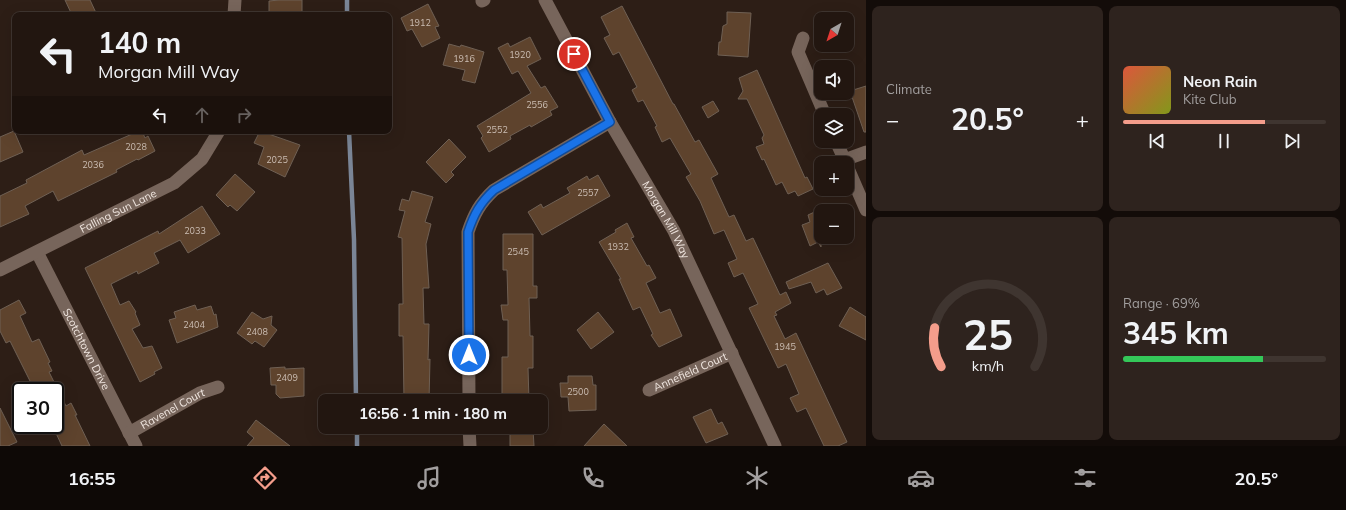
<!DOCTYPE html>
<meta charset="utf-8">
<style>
body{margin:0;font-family:Mulish,sans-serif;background:#2e231e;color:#f1f3f6;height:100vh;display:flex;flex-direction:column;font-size:15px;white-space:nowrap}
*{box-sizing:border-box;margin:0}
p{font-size:13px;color:#a29f9f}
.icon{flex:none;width:22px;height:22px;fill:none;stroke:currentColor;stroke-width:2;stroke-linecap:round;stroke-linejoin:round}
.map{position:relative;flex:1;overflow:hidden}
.sheet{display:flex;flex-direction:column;gap:6px;padding:6px;background:#130c09;width:480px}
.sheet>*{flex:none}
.hud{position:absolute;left:12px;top:12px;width:380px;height:122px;border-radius:8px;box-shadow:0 4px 16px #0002,0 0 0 1px #3f3530;background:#221610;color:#f1f3f6;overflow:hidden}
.needle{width:26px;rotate:219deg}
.buttons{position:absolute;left:814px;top:12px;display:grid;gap:8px}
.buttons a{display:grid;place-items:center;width:40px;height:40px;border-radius:8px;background:#221610;box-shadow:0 4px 16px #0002,0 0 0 1px #3f3530;font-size:20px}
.speed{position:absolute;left:12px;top:382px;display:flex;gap:8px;font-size:20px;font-weight:700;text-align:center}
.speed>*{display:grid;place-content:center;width:52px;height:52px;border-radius:50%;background:#221610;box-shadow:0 4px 16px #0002,0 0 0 1px #3f3530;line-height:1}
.speed .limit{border:2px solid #111;border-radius:6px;background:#fff;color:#111}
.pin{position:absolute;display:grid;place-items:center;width:34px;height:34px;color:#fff;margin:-17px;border:2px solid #fff;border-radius:50%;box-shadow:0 1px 4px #0007}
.me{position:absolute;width:44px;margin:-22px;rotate:0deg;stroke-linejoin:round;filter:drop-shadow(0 0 3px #0008)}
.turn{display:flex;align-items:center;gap:14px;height:84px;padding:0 20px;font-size:18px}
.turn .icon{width:52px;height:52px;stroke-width:2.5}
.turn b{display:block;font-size:28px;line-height:34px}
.lanes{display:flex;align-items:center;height:38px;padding:0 20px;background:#0003;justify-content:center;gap:20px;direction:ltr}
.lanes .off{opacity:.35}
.big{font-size:30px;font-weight:700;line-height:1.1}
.sheet .widget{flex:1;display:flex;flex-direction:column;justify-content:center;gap:6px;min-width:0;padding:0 14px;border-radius:8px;background:#2e231e}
.sheet .dial{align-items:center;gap:0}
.dial svg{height:104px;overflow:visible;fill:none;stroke:#3f3530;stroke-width:7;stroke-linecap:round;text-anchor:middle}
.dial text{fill:#f1f3f6;stroke:none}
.song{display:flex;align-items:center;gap:12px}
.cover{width:48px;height:48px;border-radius:6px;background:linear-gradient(135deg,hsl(10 70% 55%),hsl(70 70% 35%))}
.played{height:4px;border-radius:2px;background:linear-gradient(90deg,#f49d8b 70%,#3f3530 70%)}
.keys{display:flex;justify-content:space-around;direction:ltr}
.heat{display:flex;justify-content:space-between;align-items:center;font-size:22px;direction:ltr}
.charge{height:6px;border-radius:3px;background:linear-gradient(90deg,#34c759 69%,#3f3530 0)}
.sheet .tiles{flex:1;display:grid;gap:6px;grid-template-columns:repeat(2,1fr)}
.trip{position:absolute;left:318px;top:394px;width:230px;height:40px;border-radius:8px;background:#221610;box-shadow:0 4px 16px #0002,0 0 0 1px #3f3530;font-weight:700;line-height:40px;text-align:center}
.tabs{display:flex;height:64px;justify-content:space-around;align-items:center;background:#0e0906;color:#a29f9f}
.tabs .icon{width:28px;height:28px}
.tabs .on{color:#f49d8b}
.tabs b{font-size:18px;color:#f1f3f6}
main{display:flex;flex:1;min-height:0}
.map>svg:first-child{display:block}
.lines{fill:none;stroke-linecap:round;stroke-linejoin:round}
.stream{stroke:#7a8596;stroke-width:4.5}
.building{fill:#5e432d;stroke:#6f6054}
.street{stroke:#77655b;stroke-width:13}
.route-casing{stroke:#114b97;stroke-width:10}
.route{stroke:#1a73e8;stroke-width:7}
.labels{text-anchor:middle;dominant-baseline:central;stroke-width:4;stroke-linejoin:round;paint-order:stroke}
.number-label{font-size:9px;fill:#ccbeb4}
.street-label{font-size:11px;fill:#f1e7e1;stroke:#23150d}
</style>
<main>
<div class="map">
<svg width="866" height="446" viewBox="0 0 866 446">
<rect width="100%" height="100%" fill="#2d1e16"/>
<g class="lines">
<g class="stream">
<path d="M 347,15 L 347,0"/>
<path d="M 349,131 L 354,240 L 356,401"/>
<path d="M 357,427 L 357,446"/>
</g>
</g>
<g class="building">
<path d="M 65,0 L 90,0 L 97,15 L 72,15 Z"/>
<path d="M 279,0 L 302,0 L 302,15 L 269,15 L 269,1 Z"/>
<path d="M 428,4 L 439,26 L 435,27 L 440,38 L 422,47 L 412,29 L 407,31 L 401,18 Z"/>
<path d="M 622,6 L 673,104 L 674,104 L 695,142 L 699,140 L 718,174 L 711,178 L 729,217 L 734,215 L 746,241 L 753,238 L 780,295 L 786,292 L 791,303 L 775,312 L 777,315 L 774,316 L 785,339 L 796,333 L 847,442 L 838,446 L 824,446 L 806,408 L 797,412 L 790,398 L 799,394 L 786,364 L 778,368 L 749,308 L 758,304 L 743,273 L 734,277 L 728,263 L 737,259 L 724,230 L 714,234 L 700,201 L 686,177 L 691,174 L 670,138 L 662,142 L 655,127 L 657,126 L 643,100 L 638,102 L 632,90 L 637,87 L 619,52 L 613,55 L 604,38 L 610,35 L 601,17 Z"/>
<path d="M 727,12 L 751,13 L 748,57 L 718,55 L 719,42 L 721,42 L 723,26 L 727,24 Z"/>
<path d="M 530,37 L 541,59 L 527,66 L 541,88 L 545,86 L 558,107 L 550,111 L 552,115 L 531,127 L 530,125 L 510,136 L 511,139 L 489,152 L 481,138 L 483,136 L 477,126 L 531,93 L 518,71 L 512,74 L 498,48 L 508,43 L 510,47 Z"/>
<path d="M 449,44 L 460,47 L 461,45 L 484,52 L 475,83 L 462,80 L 465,70 L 443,65 Z"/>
<path d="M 757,70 L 805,178 L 807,177 L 813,189 L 798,196 L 795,191 L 788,194 L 782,182 L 776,185 L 764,159 L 762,160 L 756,147 L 764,144 L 762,138 L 764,135 L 747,99 L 738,99 L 743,91 L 739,78 Z"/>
<path d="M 866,86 L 866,132 L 864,132 L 850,91 Z"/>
<path d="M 713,101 L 719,111 L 708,118 L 702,107 Z"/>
<path d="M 14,131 L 23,152 L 0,162 L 0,137 Z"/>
<path d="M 139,131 L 142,131 L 145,138 L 148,136 L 155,151 L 138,160 L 137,159 L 116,170 L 117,172 L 58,201 L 53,191 L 25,206 L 29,214 L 0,227 L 0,196 L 27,183 L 26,180 L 82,150 L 84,155 Z"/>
<path d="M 260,131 L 300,145 L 285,177 L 258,164 L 264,147 L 254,143 Z"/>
<path d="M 449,139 L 466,157 L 451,172 L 454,175 L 446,183 L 426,162 Z"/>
<path d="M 235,174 L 255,192 L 237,211 L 230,205 L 228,207 L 216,195 Z"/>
<path d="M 598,175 L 610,196 L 542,235 L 528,212 L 541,204 L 543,208 L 570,193 L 567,188 L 587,176 L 589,180 Z"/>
<path d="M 412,191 L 433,197 L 425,222 L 431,224 L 426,244 L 429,288 L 423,288 L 424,324 L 429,324 L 428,360 L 430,359 L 429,401 L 404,401 L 403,336 L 399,336 L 399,304 L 403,304 L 402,238 L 398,237 L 405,211 L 399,210 L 402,199 L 409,201 Z"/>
<path d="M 202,206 L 220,234 L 188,253 L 180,240 L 154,253 L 159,263 L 138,274 L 137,271 L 111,284 L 120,305 L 129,301 L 136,312 L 135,313 L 140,325 L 132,329 L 143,348 L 152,346 L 162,368 L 154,372 L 155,374 L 140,382 L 85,268 L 158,231 L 159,234 Z"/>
<path d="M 821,209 L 821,247 L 818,242 L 810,246 L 802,225 L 810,222 L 808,215 Z"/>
<path d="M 627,223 L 634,237 L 631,238 L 647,266 L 649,265 L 656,278 L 646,283 L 660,313 L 670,309 L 682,336 L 659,347 L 651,335 L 653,334 L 640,307 L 633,310 L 619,279 L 621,279 L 599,242 L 616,232 L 615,230 Z"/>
<path d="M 503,234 L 533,234 L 533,286 L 537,286 L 537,298 L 529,298 L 530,336 L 533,336 L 533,368 L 528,368 L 529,401 L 502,401 L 502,357 L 508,357 L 508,320 L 503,320 L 501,305 L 508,305 L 507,270 L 503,270 Z"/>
<path d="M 828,263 L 842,288 L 827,295 L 824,289 L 816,293 L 811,282 L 789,289 L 786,282 Z"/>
<path d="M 19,300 L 26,313 L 20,316 L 32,342 L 39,339 L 50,362 L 48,363 L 52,371 L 49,372 L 66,406 L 71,403 L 77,415 L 75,415 L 90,446 L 62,446 L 55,431 L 55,391 L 35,391 L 10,341 L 6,343 L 0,331 L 0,310 Z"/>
<path d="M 195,305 L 197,310 L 211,306 L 214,315 L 216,314 L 218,327 L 177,343 L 169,320 L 176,318 L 174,312 Z"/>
<path d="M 850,307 L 866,317 L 866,340 L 839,326 Z"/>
<path d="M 252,312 L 263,319 L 272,316 L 271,325 L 277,330 L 264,347 L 255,341 L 252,344 L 237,333 Z"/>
<path d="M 598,312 L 614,332 L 591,349 L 577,330 Z"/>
<path d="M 285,367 L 285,369 L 304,368 L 304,396 L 280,398 L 276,394 L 276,385 L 271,385 L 270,368 Z"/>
<path d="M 568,376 L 592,376 L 593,385 L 596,385 L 596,410 L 569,411 L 568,397 L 561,397 L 560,383 L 568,383 Z"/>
<path d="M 0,408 L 17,442 L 8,446 L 0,446 Z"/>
<path d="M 711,409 L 718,424 L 722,422 L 728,434 L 706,443 L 693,417 Z"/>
<path d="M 256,420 L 290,446 L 247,446 L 254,438 L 247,432 Z"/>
<path d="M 604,424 L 627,446 L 584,446 Z"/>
<path d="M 533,429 L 534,446 L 510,446 L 510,430 Z"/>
</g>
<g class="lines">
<g class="street">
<path id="s1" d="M 545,0 L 610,122 L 674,231 L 775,446"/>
<path d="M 482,1 L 484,0"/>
<path d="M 234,15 L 235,0"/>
<path d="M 803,38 L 798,52 L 825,115"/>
<path d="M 836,141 L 846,163"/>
<path d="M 844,160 L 866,152"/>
<path d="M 847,166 L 866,210"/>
<path id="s2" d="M 37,252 L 136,446"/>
<path id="s3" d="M 0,270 L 174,183 L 202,159 L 219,131"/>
<path id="s4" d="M 649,390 L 732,353"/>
<path d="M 469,401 L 468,232 C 474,214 480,203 494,190 L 610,122"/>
<path d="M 469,427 L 470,446"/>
<path id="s5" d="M 129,433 L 200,393 L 218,387"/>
</g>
</g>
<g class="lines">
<g class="route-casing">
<path id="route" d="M 469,355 L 468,232 C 474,214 480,203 494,190 L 610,122 L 574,54"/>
</g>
<use href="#route" class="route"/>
</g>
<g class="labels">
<g class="number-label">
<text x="420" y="22">1912</text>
<text x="520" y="54">1920</text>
<text x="464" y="58">1916</text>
<text x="537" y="104">2556</text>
<text x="497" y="129">2552</text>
<text x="136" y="146">2028</text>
<text x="277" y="159">2025</text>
<text x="93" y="164">2036</text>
<text x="588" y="192">2557</text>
<text x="195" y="230">2033</text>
<text x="618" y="246">1932</text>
<text x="518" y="251">2545</text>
<text x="194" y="324">2404</text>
<text x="257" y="331">2408</text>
<text x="785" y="346">1945</text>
<text x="287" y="377">2409</text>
<text x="578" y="391">2500</text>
</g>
<g class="street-label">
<text stroke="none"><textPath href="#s3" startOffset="132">Falling Sun Lane</textPath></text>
<text stroke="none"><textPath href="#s1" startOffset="251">Morgan Mill Way</textPath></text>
<text stroke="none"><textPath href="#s2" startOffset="109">Scotchtown Drive</textPath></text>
<text stroke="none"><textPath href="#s4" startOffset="45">Annefield Court</textPath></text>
<text stroke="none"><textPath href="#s5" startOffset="50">Ravenel Court</textPath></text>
</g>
</g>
</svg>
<div class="buttons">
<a><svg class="needle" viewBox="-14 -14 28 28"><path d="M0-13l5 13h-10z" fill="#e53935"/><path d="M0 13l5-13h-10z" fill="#a29f9f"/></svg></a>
<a><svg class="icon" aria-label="sound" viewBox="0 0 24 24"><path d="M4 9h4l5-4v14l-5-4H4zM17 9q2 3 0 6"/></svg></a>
<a><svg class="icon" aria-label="layers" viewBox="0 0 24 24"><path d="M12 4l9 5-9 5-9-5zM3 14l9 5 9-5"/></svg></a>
<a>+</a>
<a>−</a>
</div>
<div class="speed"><div class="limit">30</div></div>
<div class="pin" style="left:574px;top:54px;background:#d93025"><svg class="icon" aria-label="arrive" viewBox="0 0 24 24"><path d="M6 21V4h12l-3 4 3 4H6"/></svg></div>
<svg class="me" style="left:469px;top:355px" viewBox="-20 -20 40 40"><circle r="17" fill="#1a73e8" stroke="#fff" stroke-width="3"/><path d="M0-11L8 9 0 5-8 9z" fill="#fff"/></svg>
<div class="trip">16:56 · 1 min · 180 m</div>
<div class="hud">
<div class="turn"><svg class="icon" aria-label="left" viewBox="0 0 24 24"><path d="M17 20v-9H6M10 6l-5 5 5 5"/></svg><div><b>140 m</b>Morgan Mill Way</div></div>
<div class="lanes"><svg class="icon" aria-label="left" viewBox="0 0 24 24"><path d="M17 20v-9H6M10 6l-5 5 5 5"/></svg><svg class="icon off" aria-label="ahead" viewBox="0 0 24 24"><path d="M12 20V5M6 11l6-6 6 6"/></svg><svg class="icon off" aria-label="right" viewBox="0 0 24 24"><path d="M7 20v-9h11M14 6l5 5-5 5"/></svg></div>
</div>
</div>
<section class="sheet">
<div class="tiles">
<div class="widget"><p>Climate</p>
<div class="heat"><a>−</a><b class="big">20.5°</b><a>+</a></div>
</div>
<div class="widget">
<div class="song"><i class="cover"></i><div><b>Neon Rain</b><p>Kite Club</p></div></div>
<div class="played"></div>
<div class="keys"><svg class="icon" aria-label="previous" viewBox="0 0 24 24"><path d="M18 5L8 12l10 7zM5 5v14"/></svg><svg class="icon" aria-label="pause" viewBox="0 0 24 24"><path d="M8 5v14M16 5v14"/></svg><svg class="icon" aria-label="next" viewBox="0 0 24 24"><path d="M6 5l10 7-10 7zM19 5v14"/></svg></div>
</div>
<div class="widget dial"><svg viewBox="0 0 100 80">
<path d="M14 69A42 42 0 1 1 86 69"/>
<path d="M14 69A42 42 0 0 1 9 39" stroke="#f49d8b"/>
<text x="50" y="56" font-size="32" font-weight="700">25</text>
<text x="50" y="72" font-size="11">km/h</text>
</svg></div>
<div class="widget"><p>Range · 69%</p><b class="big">345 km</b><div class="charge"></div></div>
</div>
</section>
</main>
<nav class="tabs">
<b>16:55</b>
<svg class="icon on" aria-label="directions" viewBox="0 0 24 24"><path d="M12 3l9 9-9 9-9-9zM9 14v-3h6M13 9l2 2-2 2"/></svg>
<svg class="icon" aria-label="music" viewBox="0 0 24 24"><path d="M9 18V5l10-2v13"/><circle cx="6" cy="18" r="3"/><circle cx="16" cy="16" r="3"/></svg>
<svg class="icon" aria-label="phone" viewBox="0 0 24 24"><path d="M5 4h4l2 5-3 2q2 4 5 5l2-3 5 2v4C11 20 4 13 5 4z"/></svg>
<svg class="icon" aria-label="climate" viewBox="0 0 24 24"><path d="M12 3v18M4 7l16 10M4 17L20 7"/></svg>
<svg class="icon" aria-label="car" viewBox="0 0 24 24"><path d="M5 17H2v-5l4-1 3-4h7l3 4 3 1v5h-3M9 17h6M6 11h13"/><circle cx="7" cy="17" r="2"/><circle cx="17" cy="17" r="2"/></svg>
<svg class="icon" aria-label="filters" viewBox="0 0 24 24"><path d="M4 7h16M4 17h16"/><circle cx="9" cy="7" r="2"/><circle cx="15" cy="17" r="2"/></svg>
<b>20.5°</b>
</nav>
